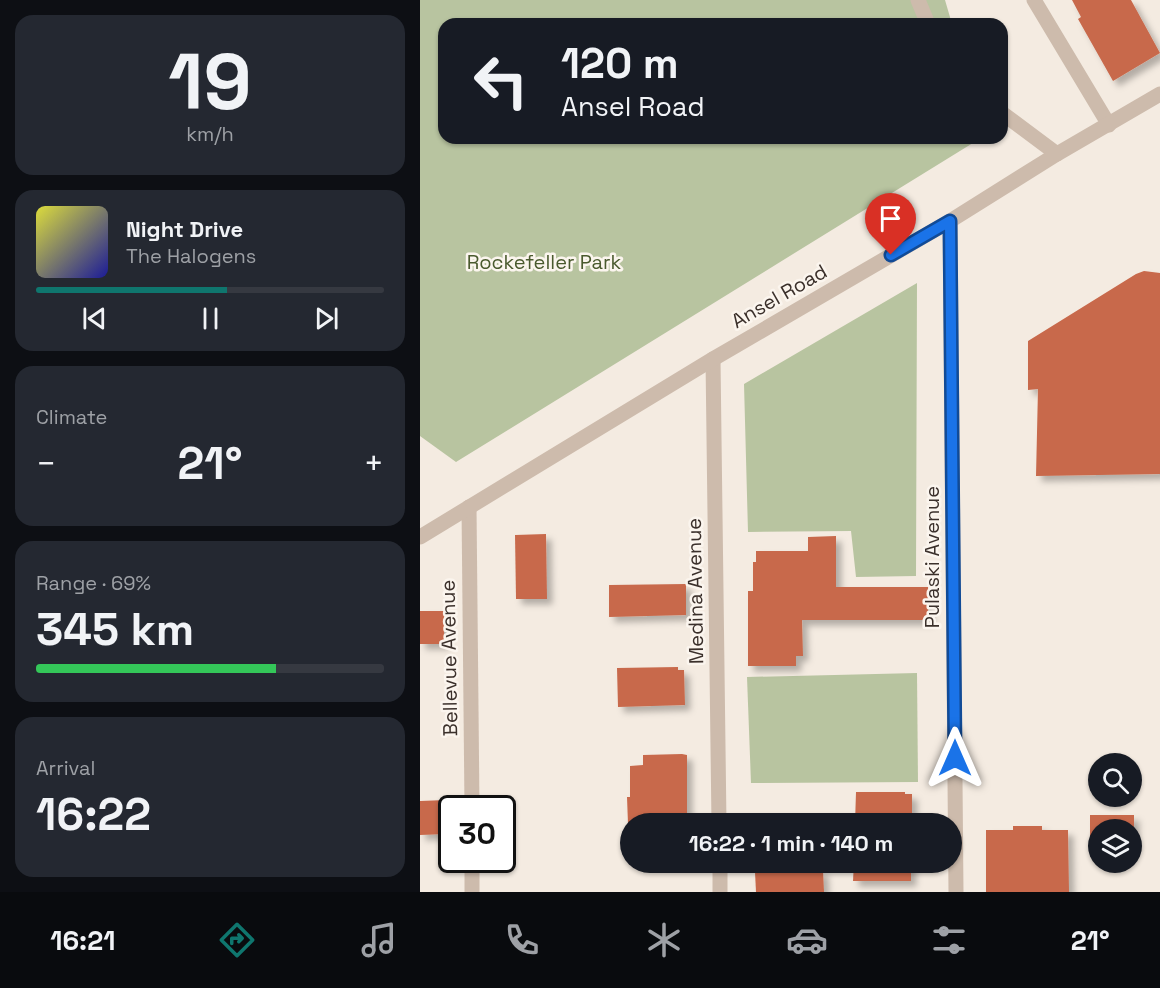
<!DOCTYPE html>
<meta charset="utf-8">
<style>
body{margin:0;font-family:"Space Grotesk",sans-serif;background:#242831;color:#f1f3f6;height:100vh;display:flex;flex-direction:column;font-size:22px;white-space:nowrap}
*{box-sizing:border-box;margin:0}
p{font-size:20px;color:#9ea1a6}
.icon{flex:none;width:33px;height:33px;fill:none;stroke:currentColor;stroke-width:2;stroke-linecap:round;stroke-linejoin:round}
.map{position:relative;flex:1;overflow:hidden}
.sheet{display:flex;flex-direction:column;gap:15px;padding:15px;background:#0d0f14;width:420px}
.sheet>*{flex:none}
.hud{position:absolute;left:18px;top:18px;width:570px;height:126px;border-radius:18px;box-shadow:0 2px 4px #0004;background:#171b24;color:#f1f3f6;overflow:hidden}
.controls{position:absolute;left:668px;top:753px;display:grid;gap:12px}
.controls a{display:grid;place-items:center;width:54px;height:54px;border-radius:50%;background:#171b24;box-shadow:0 2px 4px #0004;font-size:30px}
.speed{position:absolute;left:18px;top:795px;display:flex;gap:12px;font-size:30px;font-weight:700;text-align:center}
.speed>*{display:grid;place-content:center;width:78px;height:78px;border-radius:50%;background:#171b24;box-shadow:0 2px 4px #0004;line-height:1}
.speed .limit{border:3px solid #111;border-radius:9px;background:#fff;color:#111}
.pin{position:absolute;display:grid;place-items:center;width:51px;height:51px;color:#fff;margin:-62px -26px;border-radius:50% 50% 50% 0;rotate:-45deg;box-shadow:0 0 6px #0007}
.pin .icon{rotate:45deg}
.me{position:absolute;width:66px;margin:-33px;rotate:0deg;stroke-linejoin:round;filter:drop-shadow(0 0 4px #0008)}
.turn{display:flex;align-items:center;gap:21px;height:126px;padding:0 24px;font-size:27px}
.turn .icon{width:78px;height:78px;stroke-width:2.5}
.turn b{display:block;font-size:42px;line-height:51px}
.big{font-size:45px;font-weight:600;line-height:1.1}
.sheet .card{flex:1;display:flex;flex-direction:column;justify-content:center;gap:9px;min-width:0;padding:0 21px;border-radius:18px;background:#242831}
.sheet .dial{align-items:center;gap:0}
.dial b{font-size:78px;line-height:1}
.song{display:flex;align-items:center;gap:18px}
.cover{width:72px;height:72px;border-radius:9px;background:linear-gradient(135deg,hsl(60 70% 55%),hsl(240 70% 35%))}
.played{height:6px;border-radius:3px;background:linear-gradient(90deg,#0f766e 55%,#363941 55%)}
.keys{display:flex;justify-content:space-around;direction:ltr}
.heat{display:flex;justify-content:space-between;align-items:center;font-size:33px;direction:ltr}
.charge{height:9px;border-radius:4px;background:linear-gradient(90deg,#34c759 69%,#363941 0)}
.trip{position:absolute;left:200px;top:813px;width:342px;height:60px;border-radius:30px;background:#171b24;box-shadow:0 2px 4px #0004;font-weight:600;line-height:60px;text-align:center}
.menu{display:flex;height:96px;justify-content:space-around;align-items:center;background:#090b0e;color:#9ea1a6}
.menu .icon{width:42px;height:42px}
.menu .active{color:#0f766e}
.menu b{font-size:27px;color:#f1f3f6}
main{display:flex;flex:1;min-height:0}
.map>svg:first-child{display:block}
.green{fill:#b8c4a0}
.building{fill:#c8694b;filter:url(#shadow)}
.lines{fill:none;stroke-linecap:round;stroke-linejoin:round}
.minor{stroke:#cdbbac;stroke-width:15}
.route-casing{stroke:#114b97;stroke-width:15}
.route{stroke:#1a73e8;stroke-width:10}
.labels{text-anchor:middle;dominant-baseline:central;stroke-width:5;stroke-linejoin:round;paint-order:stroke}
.park-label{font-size:20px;fill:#4a5a2e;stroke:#fbf5ee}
.street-label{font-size:20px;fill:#3b302b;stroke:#fbf5ee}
</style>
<main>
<section class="sheet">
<div class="card dial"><b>19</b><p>km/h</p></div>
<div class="card">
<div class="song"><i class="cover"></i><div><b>Night Drive</b><p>The Halogens</p></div></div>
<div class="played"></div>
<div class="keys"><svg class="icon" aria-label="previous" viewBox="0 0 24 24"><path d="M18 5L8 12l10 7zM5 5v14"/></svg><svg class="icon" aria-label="pause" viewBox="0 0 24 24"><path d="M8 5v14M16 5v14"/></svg><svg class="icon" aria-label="next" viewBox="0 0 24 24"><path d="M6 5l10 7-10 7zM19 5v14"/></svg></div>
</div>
<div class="card"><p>Climate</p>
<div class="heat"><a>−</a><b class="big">21°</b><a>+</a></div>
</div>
<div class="card"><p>Range · 69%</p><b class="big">345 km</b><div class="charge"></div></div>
<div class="card"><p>Arrival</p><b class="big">16:22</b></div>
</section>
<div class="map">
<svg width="740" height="892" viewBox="0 0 740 892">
<defs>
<filter id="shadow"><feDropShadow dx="5.5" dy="5.5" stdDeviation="3" flood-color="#0004"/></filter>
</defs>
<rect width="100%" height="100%" fill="#f4ebe1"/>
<g class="green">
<path d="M 0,0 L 525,0 L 532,24 L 24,24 L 24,138 L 561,138 L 36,462 L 0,436 Z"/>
<path d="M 497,283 L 496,576 L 436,577 L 431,531 L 328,532 L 324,384 Z"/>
<path d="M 497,673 L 498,782 L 331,783 L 327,677 Z"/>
</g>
<g class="building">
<path d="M 652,0 L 711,0 L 740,53 L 693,81 L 658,19 L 661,17 Z"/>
<path d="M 724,271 L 740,273 L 740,474 L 616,476 L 618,389 L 608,390 L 608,341 L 716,274 Z"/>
<path d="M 126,534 L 127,599 L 96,599 L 95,535 Z"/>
<path d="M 416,536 L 416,587 L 508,587 L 508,620 L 382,620 L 383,656 L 376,656 L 376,666 L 328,666 L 328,591 L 333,591 L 333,562 L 336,562 L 336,551 L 388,551 L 388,537 Z"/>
<path d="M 266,584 L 266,615 L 189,617 L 189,585 Z"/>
<rect x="0" y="611" width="24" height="33"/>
<path d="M 258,667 L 258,670 L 264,670 L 265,705 L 198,707 L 197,668 Z"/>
<path d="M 262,754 L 267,755 L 267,824 L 208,824 L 207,797 L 210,797 L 210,766 L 223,765 L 223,755 Z"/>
<path d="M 436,792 L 485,792 L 485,794 L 492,794 L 492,824 L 435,824 Z"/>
<path d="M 26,800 L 26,834 L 0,835 L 0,801 Z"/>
<path d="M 670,815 L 714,815 L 714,847 L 711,847 L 711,830 L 678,830 L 678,847 L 670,847 Z"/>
<path d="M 593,826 L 622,826 L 622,830 L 648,830 L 649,892 L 566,892 L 566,830 L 593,830 Z"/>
<path d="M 434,862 L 491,862 L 491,881 L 433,881 Z"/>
<path d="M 403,870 L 404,892 L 336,892 L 335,872 Z"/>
</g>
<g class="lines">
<g class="minor">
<path d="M 498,0 L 508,24"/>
<path d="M 614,0 L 689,125"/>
<path d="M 582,113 L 637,154"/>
<path d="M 530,221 L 536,892"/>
<path d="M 293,359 L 299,824"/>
<path d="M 49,507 L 52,808"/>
<path d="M 0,537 L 293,359 L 530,221 L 637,154 L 740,94"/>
<path d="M 52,860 L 52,892"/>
<path d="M 300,862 L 300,892"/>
</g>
</g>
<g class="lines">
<g class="route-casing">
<path id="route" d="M 471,255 L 530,221 L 535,758"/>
</g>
<use href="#route" class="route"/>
</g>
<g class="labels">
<g class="park-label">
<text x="124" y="262">Rockefeller Park</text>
</g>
<g class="street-label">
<text transform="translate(359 296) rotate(-30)">Ansel Road</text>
<text transform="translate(512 557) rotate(-90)">Pulaski Avenue</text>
<text transform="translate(275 591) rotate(-91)">Medina Avenue</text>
<text transform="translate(29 658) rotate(-91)">Bellevue Avenue</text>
</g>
</g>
</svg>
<div class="controls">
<a><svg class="icon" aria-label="search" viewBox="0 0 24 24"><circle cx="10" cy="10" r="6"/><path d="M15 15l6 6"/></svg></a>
<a><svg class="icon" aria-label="layers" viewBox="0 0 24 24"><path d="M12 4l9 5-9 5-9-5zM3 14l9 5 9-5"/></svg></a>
</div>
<div class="speed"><div class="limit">30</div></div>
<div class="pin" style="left:471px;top:255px;background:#d93025"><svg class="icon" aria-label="arrive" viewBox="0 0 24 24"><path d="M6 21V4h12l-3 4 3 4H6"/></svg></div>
<svg class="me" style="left:535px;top:758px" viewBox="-20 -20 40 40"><path d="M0-17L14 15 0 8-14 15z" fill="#1a73e8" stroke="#fff" stroke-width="4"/></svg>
<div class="trip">16:22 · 1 min · 140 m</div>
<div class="hud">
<div class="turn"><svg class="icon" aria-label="left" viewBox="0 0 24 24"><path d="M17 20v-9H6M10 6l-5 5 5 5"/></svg><div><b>120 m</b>Ansel Road</div></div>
</div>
</div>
</main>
<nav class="menu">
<b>16:21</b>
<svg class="icon active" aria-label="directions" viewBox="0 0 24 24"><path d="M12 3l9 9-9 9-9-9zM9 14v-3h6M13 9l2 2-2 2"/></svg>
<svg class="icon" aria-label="music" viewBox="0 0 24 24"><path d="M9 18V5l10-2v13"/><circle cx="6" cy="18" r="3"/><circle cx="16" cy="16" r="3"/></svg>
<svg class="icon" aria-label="phone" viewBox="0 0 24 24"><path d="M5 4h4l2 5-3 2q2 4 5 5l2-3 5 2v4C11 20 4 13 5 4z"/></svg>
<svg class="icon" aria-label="climate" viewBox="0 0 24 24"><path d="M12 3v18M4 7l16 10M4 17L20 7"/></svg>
<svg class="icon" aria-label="car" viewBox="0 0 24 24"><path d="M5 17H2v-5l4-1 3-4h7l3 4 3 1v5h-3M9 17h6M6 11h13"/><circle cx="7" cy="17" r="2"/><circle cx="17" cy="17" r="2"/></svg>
<svg class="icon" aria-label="filters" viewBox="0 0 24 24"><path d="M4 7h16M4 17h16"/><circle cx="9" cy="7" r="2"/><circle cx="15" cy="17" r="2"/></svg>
<b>21°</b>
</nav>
